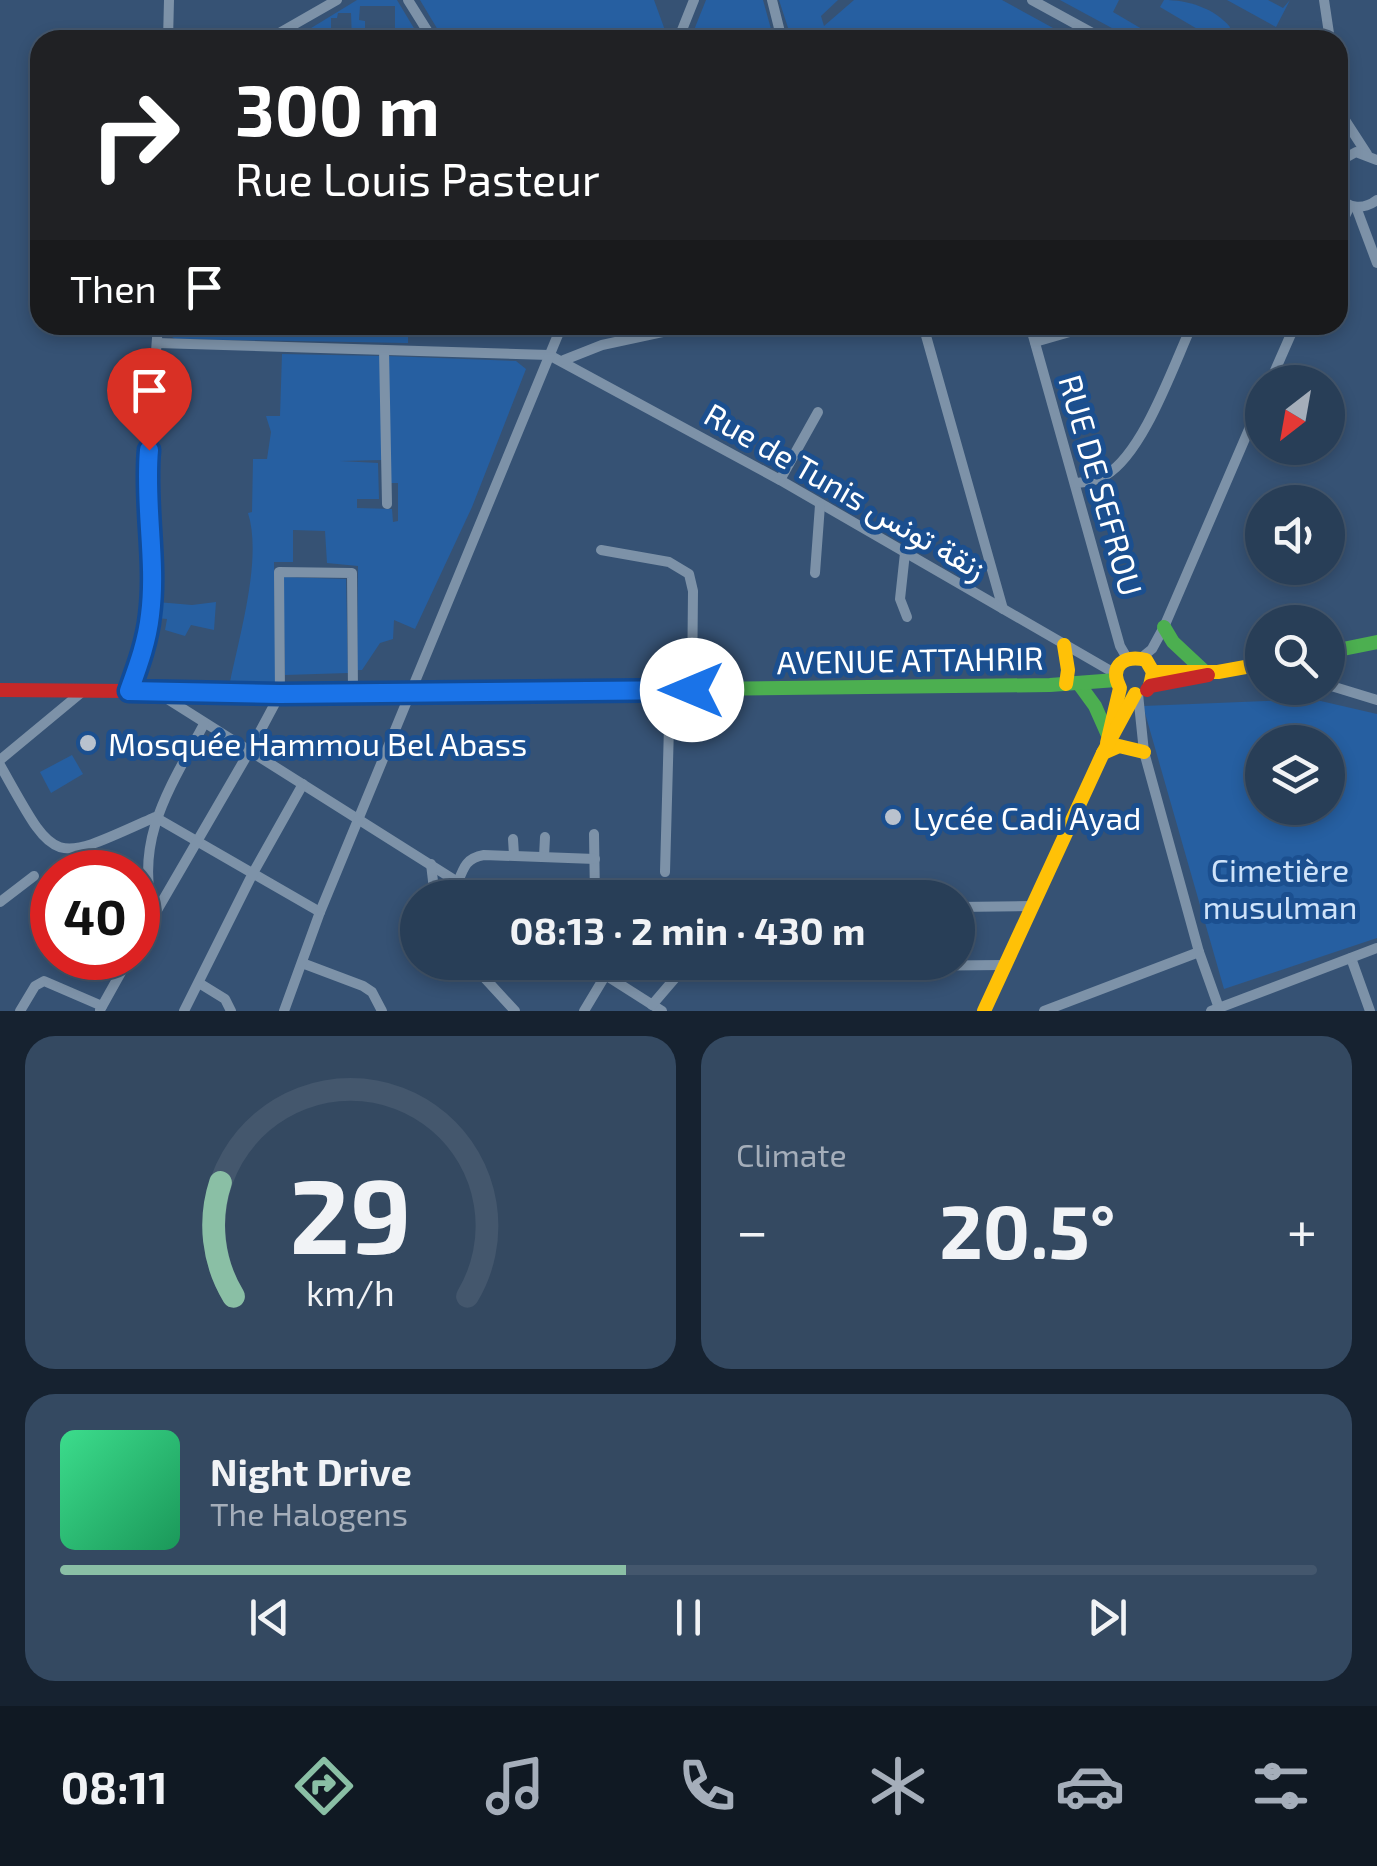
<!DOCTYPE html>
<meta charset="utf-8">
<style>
body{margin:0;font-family:"Exo 2",Vazirmatn,sans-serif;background:#344961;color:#f1f3f6;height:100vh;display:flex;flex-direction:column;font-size:38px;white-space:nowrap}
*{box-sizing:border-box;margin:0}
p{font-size:32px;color:#a5aeba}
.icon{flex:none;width:55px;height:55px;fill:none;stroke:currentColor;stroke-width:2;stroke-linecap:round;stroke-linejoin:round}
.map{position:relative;height:1011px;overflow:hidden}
.details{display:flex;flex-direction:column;gap:25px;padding:25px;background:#162230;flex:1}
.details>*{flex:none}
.top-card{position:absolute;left:30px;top:30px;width:1318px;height:305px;border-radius:30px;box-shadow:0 5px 15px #0003,0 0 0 2px #44576d;background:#202124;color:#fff;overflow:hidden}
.needle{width:65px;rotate:211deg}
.buttons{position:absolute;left:1245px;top:365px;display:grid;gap:20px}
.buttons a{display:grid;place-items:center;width:100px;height:100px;border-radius:50%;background:#283e57;box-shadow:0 5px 15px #0003,0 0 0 2px #44576d;font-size:50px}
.speed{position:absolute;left:30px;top:850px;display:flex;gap:20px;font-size:50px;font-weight:700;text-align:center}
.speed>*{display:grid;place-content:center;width:130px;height:130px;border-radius:50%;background:#283e57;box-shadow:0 5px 15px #0003,0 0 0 2px #44576d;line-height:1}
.speed .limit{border:15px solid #d22;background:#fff;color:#111}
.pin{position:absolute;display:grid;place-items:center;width:85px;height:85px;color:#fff;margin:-102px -42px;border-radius:50% 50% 50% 0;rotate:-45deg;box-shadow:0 0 10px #0007}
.pin .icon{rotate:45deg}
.me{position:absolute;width:110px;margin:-55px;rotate:270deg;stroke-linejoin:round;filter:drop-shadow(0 0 8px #0008)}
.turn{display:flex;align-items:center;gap:35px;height:210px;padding:0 40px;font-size:45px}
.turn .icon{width:130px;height:130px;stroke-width:2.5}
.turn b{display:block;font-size:70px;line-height:85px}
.then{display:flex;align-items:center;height:95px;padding:0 40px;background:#0003;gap:20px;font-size:38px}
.big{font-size:75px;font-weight:700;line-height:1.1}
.details .widget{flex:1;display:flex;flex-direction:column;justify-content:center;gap:15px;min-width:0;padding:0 35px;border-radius:30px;background:#344961}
.details .dial{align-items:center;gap:0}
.dial svg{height:260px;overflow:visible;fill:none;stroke:#44576d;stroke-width:7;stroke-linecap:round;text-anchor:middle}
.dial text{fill:#f1f3f6;stroke:none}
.song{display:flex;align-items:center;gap:30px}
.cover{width:120px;height:120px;border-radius:15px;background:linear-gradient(135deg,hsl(150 70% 55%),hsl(150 70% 35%))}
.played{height:10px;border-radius:5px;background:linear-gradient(90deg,#8abfa5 45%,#44576d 45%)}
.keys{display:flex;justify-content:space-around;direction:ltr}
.heat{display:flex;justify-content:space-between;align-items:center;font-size:55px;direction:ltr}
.details .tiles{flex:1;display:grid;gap:25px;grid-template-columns:1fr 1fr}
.widget:last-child{grid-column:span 2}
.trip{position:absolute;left:400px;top:880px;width:575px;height:100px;border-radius:50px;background:#283e57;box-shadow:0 5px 15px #0003,0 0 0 2px #44576d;font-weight:700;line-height:100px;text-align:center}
.tab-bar{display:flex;height:160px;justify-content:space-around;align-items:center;background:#101923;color:#a5aeba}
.tab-bar .icon{width:70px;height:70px}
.tab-bar .on{color:#8abfa5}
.tab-bar b{font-size:45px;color:#f1f3f6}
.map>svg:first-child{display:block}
.green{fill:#265fa1;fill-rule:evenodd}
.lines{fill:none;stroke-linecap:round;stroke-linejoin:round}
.street{stroke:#7d92a8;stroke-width:10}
.fast{stroke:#4caf50;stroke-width:14}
.slow{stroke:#ffc107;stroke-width:14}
.jam{stroke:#c62828;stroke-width:14}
.route-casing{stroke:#114b97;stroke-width:25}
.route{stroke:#1a73e8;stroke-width:18}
.poi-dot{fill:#b9c2ce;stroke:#1b4f8f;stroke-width:4}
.labels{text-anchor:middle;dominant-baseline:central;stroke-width:10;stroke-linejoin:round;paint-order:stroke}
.street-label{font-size:32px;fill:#fff;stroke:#1b4f8f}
.poi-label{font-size:32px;fill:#fff;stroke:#1b4f8f;text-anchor:start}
.park-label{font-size:32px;fill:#cfe3fa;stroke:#1b4f8f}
</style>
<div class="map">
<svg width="1377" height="1011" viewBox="0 0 1377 1011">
<rect width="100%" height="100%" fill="#365274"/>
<g class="green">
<path d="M 357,0 L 397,0 L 421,40 L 405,40 L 405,33 L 395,33 L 395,6 L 360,6 L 359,20 L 365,21 L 365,40 L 352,40 L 351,13 L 338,13 L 337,18 L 331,18 L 331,39 L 304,40 L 303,33 Z"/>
<path d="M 420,0 L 654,0 L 666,33 L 663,40 L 444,40 Z"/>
<path d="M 706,0 L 763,0 L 774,40 L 690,40 Z"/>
<path d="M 779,0 L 838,0 L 821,16 L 824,26 L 854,0 L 1002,0 L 1075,40 L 792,40 Z"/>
<path d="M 1060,0 L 1119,0 L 1113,12 L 1159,39 L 1134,40 Z"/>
<path d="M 1164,0 C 1188,0 1214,8 1230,27 L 1226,40 L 1216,40 L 1160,7 Z"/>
<path d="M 1227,0 L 1268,0 L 1283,8 L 1290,0 L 1276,27 Z"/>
<path d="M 165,325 L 408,325 L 408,343 L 175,339 L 166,333 Z"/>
<path d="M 282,354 L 381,356 L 382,460 L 340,461 L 378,463 L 379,499 L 357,499 L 357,508 L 392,509 L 393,522 L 398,521 L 398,483 L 389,483 L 387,356 L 516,361 L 526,369 L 472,507 L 415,629 L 394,620 L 393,639 L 380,643 L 362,670 L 357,670 L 358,566 L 327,563 L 325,531 L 293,530 L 293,562 L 274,562 L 276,682 L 230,682 C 241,630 262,557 248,513 L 252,512 L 253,459 L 267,459 L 271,432 L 266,416 L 280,416 Z"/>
<path d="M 283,577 L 346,579 L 348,673 L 285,675 Z"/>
<path d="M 157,602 L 192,605 L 216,602 L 214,630 L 191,625 L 185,636 L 165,630 L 167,619 L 156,618 Z"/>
<path d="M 1312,699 L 1377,714 L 1377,938 L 1224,989 L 1143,706 ZM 1262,742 L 1328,742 L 1328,808 L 1262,808 Z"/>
<path d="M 72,755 L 83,774 L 51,793 L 40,772 Z"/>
</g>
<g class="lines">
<g class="street">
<path d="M 408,0 L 433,40"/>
<path d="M 772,0 L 782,40"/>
<path d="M 1032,0 L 1105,40"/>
<path d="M 1324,0 L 1330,40"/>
<path d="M 168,40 L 169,0"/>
<path d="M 267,40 L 337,0"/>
<path d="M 678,40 L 694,0"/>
<path d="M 1338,89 L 1345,156"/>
<path d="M 1343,117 L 1367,154"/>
<path d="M 1338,162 L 1356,152 L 1377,160"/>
<path d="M 1338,197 C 1349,209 1364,210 1377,200"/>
<path d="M 1356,207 L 1377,263"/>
<path d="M 1338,230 L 1350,206"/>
<path d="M 923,325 L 1003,609"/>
<path d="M 1030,325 L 1120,646 L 1127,658"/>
<path d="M 1035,342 L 1094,325"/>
<path d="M 157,343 L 549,355 L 780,480 L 1116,674"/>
<path d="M 384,350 L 387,504"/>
<path d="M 564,360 L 602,345 L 695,325"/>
<path d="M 1270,382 L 1295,325"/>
<path d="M 780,480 L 818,412"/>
<path d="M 1076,483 C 1087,482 1096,481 1106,475 C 1144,452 1173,366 1192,325"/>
<path d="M 601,550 L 669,562 L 689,574 L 693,591 L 692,690"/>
<path d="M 905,553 L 900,599 L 907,617"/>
<path d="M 815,573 L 820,505"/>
<path d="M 1141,658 L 1152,649 L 1164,627 L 1262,399"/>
<path d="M 1328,685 L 1377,700"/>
<path d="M 129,691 L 145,647 L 150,613 L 151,569 L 146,484 L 158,325"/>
<path d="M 158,693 L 483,898"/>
<path d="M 1138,694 L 1144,752 L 1199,952 L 1220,1011"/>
<path d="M 0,760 L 82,692"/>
<path d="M 0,765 C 57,866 49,865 155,817 L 320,912"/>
<path d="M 594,834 L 595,898"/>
<path d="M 513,839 L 514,855"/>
<path d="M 544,857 L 545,837"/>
<path d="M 431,864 L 435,898"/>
<path d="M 665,872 L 670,690"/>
<path d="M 458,882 C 464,866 467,858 484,855 L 595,859"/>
<path d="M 0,902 L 34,876"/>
<path d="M 958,907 L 1031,906"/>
<path d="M 154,913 C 133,840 171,786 204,724"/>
<path d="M 138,943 L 249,752 L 280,694 L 279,572 L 352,573 L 353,692"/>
<path d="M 1351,958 L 1370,1011"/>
<path d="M 470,962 L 515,1011"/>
<path d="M 585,962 L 662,1011"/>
<path d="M 302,963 L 363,986 L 372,992 L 382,1011"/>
<path d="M 477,972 L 490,962"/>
<path d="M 199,983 L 225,999 L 231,1011"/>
<path d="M 652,1005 L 676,977 L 698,968 L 1004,965"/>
<path d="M 100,1010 L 129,958"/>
<path d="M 20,1011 L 35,986 L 44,981 L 102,1006"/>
<path d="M 184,1011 L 253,873 L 303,784"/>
<path d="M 284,1011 L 320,912 L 562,325"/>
<path d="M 584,1011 L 605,976"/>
<path d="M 1044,1011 L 1199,952"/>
<path d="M 1211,1011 L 1377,948"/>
</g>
<g class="fast">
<path d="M 1164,627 L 1173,642 L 1203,670"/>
<path d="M 1328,652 L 1377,642"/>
<path d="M 1079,684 L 1095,706 L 1107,733"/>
<path d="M 365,693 L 1050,685 L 1116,680"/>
</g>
<g class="slow">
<path d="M 1064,645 L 1068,670 L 1066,684"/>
<path d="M 1153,672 L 1218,672 L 1262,664"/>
<path d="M 1107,743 L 1120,688 C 1108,665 1125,655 1146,660 L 1153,672 L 1150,686"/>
<path d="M 1103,753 L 1119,746 L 1144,752"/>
<path d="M 984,1011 L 1103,753 L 1135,694"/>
</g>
<g class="jam">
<path d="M 0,690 L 365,693"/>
<path d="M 1147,690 L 1150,686 L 1208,675"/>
</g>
</g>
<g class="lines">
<g class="route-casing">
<path id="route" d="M 149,450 C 144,505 157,561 150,615 C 147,642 138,666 129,691 L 280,694 L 692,690"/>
</g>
<use href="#route" class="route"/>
</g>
<g class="poi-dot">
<circle cx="88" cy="743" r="10"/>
<circle cx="893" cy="817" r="10"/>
</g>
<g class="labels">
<g class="street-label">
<text transform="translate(1102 485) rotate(74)">RUE DE SEFROU</text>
<text transform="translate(846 490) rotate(30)">Rue de Tunis زنقة تونس</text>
<text transform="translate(910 659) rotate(-1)">AVENUE ATTAHRIR</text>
</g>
<g class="poi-label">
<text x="108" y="743">Mosquée Hammou Bel Abass</text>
<text x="913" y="817">Lycée Cadi Ayad</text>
</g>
<g class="park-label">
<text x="1280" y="869">Cimetière<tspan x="1280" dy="37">musulman</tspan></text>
</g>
</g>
</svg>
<div class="buttons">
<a><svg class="needle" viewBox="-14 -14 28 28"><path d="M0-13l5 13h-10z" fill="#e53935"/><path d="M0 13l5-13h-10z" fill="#a5aeba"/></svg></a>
<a><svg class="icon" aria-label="sound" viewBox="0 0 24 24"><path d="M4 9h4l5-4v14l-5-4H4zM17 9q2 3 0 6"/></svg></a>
<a><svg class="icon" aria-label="search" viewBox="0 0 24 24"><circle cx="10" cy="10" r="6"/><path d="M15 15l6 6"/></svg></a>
<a><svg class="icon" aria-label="layers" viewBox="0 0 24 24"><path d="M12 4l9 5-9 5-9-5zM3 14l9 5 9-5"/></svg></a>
</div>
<div class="speed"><div class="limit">40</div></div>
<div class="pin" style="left:149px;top:450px;background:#d93025"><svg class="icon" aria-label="arrive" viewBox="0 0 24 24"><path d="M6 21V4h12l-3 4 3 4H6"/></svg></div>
<svg class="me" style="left:692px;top:690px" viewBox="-20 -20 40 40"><circle r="19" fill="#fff"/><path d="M0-13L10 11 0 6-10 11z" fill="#1a73e8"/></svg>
<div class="trip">08:13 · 2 min · 430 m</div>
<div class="top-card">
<div class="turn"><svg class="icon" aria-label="right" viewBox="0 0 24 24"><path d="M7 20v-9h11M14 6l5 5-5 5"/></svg><div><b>300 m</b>Rue Louis Pasteur</div></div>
<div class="then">Then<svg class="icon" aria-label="arrive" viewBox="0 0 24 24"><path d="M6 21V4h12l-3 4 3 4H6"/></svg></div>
</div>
</div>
<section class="details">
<div class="tiles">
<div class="widget dial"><svg viewBox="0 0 100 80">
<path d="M14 69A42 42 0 1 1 86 69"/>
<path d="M14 69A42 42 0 0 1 10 34" stroke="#8abfa5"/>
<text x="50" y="56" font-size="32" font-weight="700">29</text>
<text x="50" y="72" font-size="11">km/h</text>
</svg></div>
<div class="widget"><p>Climate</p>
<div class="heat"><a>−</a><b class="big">20.5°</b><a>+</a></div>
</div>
<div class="widget">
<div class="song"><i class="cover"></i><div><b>Night Drive</b><p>The Halogens</p></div></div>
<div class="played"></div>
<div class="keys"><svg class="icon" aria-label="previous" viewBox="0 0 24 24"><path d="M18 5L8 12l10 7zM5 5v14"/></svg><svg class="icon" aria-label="pause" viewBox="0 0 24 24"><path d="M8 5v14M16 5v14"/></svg><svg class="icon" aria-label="next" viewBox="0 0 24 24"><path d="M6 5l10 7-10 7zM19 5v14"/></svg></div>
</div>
</div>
</section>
<nav class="tab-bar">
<b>08:11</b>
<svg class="icon on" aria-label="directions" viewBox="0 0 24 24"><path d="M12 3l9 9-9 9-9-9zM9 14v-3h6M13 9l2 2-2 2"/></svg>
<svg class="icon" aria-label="music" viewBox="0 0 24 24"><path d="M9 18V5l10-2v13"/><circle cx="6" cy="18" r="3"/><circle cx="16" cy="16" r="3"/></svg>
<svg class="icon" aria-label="phone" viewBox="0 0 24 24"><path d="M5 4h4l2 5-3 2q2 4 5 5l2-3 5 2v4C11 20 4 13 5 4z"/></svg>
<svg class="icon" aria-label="climate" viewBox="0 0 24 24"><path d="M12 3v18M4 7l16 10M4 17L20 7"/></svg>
<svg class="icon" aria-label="car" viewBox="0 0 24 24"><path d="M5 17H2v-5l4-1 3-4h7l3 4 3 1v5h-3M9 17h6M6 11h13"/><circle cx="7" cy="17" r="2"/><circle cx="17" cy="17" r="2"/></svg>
<svg class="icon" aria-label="filters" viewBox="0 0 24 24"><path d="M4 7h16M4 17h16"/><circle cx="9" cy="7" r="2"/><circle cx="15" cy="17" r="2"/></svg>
</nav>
